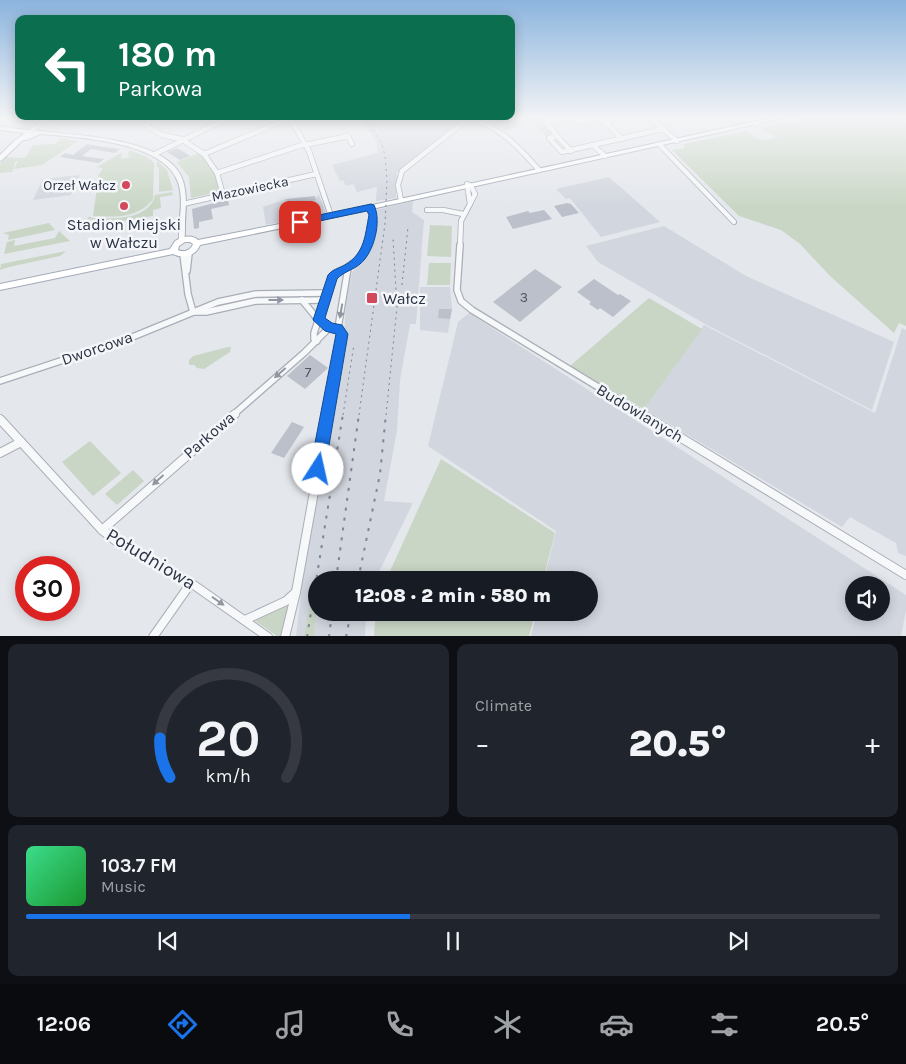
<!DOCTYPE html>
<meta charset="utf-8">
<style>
body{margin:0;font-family:Karla,sans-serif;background:#20242c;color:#f1f3f6;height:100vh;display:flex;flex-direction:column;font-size:19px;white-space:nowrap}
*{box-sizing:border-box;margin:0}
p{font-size:16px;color:#9ea1a6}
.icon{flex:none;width:28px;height:28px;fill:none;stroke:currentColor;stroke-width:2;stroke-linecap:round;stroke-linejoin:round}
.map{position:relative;height:636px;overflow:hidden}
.drawer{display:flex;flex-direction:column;gap:8px;padding:8px;background:#0d0f14;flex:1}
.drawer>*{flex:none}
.top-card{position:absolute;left:15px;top:15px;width:500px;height:105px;border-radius:10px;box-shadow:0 2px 12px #0003;background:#0b6e4f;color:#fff;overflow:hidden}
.fabs{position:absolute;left:845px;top:576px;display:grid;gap:10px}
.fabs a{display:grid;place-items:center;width:45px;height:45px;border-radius:50%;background:#171b24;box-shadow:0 2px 12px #0003;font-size:25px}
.speed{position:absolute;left:15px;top:556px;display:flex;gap:10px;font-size:25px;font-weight:700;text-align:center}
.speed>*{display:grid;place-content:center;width:65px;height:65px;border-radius:50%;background:#171b24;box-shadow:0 2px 12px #0003;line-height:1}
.speed .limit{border:8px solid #d22;background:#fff;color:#111}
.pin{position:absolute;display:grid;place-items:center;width:42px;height:42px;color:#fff;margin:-21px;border-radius:10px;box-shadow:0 2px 8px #0006}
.me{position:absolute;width:55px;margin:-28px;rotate:10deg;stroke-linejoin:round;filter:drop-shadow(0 0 4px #0008)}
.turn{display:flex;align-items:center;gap:18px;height:105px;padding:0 20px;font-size:22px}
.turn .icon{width:65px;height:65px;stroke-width:2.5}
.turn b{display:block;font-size:35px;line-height:42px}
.big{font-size:38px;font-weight:800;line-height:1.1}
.drawer .card{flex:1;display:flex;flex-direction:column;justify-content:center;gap:8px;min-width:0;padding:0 18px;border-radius:10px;background:#20242c}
.drawer .dial{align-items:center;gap:0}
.dial svg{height:130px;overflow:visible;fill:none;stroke:#363941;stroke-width:7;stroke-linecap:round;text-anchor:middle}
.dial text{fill:#f1f3f6;stroke:none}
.song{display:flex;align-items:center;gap:15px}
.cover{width:60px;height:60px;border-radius:8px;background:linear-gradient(135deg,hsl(150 70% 55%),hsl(130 70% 35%))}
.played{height:5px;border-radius:2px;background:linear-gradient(90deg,#1a73e8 45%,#363941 45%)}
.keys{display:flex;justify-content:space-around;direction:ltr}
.heat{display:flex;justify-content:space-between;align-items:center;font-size:28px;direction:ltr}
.drawer .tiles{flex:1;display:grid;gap:8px;grid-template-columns:1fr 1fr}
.card:last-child{grid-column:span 2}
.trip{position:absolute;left:308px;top:571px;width:290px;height:50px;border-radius:25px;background:#171b24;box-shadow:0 2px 12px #0003;font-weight:800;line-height:50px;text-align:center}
.dock{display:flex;height:80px;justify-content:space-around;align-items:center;background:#090b0e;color:#9ea1a6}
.dock .icon{width:35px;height:35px}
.dock .selected{color:#1a73e8}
.dock b{font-size:22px;color:#f1f3f6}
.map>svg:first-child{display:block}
.built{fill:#d2d6de;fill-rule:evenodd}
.green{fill:#c9d6c5}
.building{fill:#bbc0ca}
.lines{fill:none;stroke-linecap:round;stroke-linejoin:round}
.minor-far2-casing{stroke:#a9aeb7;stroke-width:6}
.minor-far1-casing{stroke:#a9aeb7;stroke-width:8}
.minor-casing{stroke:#a9aeb7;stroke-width:10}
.tertiary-casing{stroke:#a9aeb7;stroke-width:2}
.primary-casing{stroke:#a3abb8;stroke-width:2}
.minor-far2{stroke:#f7f8fa;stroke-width:4.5}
.minor-far1{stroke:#f7f8fa;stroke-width:5.5}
.minor{stroke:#f7f8fa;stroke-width:8}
.tertiary{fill:#f7f8fa;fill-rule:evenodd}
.primary{fill:#fff;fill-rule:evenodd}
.rail-far1{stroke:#7d8696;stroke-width:1;stroke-dasharray:2 4;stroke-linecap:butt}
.rail{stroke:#7d8696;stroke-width:2;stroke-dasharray:3 7;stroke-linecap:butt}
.oneway{fill:#9196a0}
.route{fill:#1a73e8;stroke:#114b97}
.poi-dot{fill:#d1495b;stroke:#f4f6f9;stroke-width:2}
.labels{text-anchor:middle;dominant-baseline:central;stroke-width:5;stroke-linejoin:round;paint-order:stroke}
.far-poi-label{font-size:14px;fill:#2b3445;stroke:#f4f6f9;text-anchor:end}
.far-street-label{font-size:14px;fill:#2b3445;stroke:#f4f6f9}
.number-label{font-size:14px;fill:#4f5766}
.poi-label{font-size:16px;fill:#2b3445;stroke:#f4f6f9}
.street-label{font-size:16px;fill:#2b3445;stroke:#f4f6f9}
.near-street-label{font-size:19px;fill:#2b3445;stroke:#f4f6f9}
</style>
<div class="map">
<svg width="906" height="637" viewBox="0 0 906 637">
<rect width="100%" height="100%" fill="#e4e7ec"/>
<g class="built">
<path d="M 361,118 L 465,118 L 397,172 L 396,198 L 376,201 L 377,187 L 357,192 L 353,184 L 346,186 L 343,180 L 340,181 L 332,165 L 378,153 L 376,142 Z"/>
<path d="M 80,175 L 71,195 L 33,200 L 43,179 Z"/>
<path d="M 609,177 L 660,222 L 601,237 L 570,198 L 566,199 L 556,189 Z"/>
<path d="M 319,195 L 326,213 L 301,218 L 297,210 L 292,210 L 288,212 L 287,215 L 289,217 L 285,218 L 286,221 L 266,225 L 263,207 L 286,199 L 288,206 L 309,203 L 316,200 L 317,196 Z"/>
<path d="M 413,201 L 412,212 L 424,220 L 416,324 L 410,324 L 400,380 L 397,430 L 384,501 L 413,503 L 375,580 L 316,580 L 316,612 L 366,613 L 365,636 L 296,637 L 303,576 L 344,338 L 346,301 L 352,273 L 356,266 L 362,262 L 372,246 L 376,210 Z"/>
<path d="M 664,226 L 746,276 L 894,342 L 872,410 L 705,324 L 598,262 L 586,246 Z"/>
<path d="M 420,287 L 450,287 L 452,308 L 448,333 L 420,330 Z"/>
<path d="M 469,313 L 906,595 L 906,610 L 901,636 L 531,636 L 537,613 L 589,612 L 589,580 L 544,580 L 556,531 L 428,446 L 458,322 ZM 854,585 L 881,585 L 881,612 L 854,612 Z"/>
<path d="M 704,325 L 875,413 L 902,328 L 906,330 L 906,556 L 898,553 L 896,543 L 850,517 L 842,527 L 644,409 Z"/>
</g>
<g class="green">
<path d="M 513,118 L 541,118 L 553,134 L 545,136 L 533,123 L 504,131 L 504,128 Z"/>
<path d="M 806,118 L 906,118 L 906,186 L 888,181 L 906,186 L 906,326 L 899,323 L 894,333 L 830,276 L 800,244 L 781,230 L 739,216 L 672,150 L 685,148 L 684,144 L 747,131 L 760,140 L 775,138 L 800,154 L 761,128 Z"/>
<path d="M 61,138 L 78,141 L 42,165 L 14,169 L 18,161 L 16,161 L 12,172 L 0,173 L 0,164 L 6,157 L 25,158 L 33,145 L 55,144 Z"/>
<path d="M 129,150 L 147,157 L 154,163 L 153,199 C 138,219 114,217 93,216 L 99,174 L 103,169 L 99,167 L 94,169 L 122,152 L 121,159 L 131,157 L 128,155 Z"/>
<path d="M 199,153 L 215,172 L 219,192 L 191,198 L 189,177 L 177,162 Z"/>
<path d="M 157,161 L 167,170 L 173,190 L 159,192 L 159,167 L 157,167 Z"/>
<path d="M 172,192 L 173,195 L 160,197 L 161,208 L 153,210 L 153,216 L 99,225 L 99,220 L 87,219 L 90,216 L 91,218 C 111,219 149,221 155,195 Z"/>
<path d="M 49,223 L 55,230 L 8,240 L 9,235 L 3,233 Z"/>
<path d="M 430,225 L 452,226 L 451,257 L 427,256 Z"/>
<path d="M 59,231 L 70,241 L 4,254 L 7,242 L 15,240 L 14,246 L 55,238 Z"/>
<path d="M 66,251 L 60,256 L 9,267 L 0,270 L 1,264 Z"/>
<path d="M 429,263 L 451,263 L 450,285 L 427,285 Z"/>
<path d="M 649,298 L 702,329 L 644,409 L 570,366 Z"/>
<path d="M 228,347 L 231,347 L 230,352 L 204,369 L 197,368 L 194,365 L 189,365 L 189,360 L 193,356 Z"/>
<path d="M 90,441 L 121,473 L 93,496 L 62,462 Z"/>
<path d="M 441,459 L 555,533 L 543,580 L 386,580 Z"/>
<path d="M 133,470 L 144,481 L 117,505 L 105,494 Z"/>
<path d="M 315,577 L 316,611 L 314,636 L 304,636 Z"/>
<path d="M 289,602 L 291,604 L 282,636 L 277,636 L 254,620 Z"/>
<path d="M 376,613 L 376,612 L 535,613 L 529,636 L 374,636 Z"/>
</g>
<g class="building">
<path d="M 87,144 L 98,146 L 120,149 L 115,153 L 91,149 L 82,156 L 104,159 L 99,163 L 60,157 L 65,153 L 73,155 Z"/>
<path d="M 177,148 L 182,151 L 190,156 L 180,160 L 167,152 Z"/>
<path d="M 315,196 L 316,200 L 309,203 L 288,206 L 286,199 Z"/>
<path d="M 228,199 L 229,205 L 211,209 L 213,219 L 199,222 L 199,228 L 194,229 L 192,209 Z"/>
<path d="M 567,203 L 571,204 L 579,213 L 562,217 L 554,206 Z"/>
<path d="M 544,210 L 552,219 L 513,229 L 506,217 L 528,211 L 530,213 Z"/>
<path d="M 535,269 L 562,287 L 520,322 L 493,302 Z"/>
<path d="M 594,279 L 618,295 L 620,294 L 631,301 L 613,317 L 600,308 L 598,310 L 589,304 L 591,302 L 577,292 Z"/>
<path d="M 439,309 L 452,309 L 450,319 L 438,318 Z"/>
<path d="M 310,355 L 328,368 L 305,389 L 287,376 Z"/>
<path d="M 292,422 L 304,427 L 284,458 L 271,453 Z"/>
</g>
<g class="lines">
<g class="minor-far2-casing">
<g id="minor-far2">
<path d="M 471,118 C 503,130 517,145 539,170"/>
<path d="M 543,118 L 557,136 L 549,138 L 562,152 L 663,129"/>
<path d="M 565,118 L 580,122 L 597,118"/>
<path d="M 601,118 L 622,139"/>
<path d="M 650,118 L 677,141"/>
<path d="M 749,118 L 756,124"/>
<path d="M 606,124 L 615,118"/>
<path d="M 146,125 L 162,135 L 181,139 L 204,154 L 217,173 L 223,195"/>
<path d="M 30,132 L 48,118"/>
<path d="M 557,136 L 571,151"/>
<path d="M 659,144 L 734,222"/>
<path d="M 305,145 L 348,136 L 352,144"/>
<path d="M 594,146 L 605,156"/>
<path d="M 155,154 L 228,118"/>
<path d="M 204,154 L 290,118 L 309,151 L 331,216"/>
<path d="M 217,173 L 305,144"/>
<path d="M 467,184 L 471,186 L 475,194 L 470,204 Z"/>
<path d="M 401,200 L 398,185 L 402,171 L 469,118"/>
<path d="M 183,204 L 316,174"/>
<path d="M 427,210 L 443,210 L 463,214"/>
<path d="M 367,247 L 373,223 L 371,207"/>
<path d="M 460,247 L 461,221 L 470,204"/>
</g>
</g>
<g class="minor-far1-casing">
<g id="minor-far1">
<path d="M 460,245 L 457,290 L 461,301 L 472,310 L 644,415"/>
<path d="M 183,254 L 188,294 L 193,312"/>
<path d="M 187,271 L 189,253"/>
<path d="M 302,300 L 319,321 L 333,328"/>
<path d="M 193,312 L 206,312 L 256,301 L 324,300"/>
<path d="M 317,341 L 314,339 L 314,333 L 332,277 L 358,260 L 368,245"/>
<path d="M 0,381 L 130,338 L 218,302 L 256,294 L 325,293"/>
<path d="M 233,415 L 304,353 L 329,328"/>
<path d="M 328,415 L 342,334 L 338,328 L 348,268"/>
</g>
</g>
<g class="minor-casing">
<g id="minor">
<path d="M 642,414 L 906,575"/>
<path d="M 0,419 L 102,530 L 116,541 L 191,583 L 268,637"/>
<path d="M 0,453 L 21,442"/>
<path d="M 102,530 L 235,414"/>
<path d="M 245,620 L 286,601 L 296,592"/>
<path d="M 153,637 L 191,583"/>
<path d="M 285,637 L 296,592 L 328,414"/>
</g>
</g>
<g class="tertiary-casing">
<path id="tertiary" d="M 28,131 C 38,130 49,132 59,133 C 91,136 149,141 173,165 C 189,180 186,203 185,223 C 185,230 185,237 184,242 L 182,243 L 179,241 C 178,222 185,198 177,180 C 160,139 69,137 30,133 L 28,133 Z"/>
</g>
<g class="primary-casing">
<g id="primary">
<path d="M 771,118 L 784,118 L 331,218 L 200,245 C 196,256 183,259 173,254 L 0,290 L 0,284 L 170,249 L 175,241 C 182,237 191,234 198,240 L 331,214 ZM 185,242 L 190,242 L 193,244 C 191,250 184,253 178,250 L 179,246 Z"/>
<path d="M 0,126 L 32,131 L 33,132 L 31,134 L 39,131 L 42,133 L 27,140 L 23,140 L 2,160 L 0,161 L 0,155 L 14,141 L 25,133 L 0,130 Z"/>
</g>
</g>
<use href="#minor-far2" class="minor-far2"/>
<use href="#minor-far1" class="minor-far1"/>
<use href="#minor" class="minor"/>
<use href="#tertiary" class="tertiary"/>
<use href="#primary" class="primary"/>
<g class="rail-far1">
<path d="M 402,285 L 408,227"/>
<path d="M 343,415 L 354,344"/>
<path d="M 359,415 L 385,224 L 387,181 L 385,155 L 381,142 L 364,118"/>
<path d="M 386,415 L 397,307 L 393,239"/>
</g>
<g class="rail">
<path d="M 336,580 L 359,414"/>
<path d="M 358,580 L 380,474 L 386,414"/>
<path d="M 307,637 L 343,414"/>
<path d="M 329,637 L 332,612"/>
<path d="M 346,637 L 351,612"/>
</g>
</g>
<defs><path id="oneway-solid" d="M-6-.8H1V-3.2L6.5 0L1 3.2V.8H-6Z" transform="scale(1.25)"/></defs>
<g class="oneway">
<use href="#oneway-solid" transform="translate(276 300)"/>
<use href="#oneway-solid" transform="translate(341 311) rotate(100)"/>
<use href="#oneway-solid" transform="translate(280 373) rotate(139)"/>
<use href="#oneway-solid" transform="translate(158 480) rotate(138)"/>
<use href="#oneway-solid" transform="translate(218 601) rotate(35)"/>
</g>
<linearGradient id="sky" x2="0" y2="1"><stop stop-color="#8bb4dd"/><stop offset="0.57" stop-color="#f3f4f6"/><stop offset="1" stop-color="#f3f4f6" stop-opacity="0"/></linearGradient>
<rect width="906" height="207" fill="url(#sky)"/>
<path class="route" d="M 371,204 L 374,205 C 382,221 374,253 360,264 C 353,270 343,272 337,279 L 325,318 L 332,323 L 342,325 L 348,334 L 325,469 L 323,474 L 318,476 L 312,474 L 310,469 L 336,334 L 325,331 L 313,320 L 328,275 C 333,269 339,268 345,265 C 365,253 365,235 369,215 L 367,211 L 300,225 L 296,222 L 300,219 Z"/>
<g class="poi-dot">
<circle cx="126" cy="185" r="5"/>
<circle cx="124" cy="206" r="5"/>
<rect x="366" y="292" width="12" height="12" rx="2.5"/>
</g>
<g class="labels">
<g class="far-poi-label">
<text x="116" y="185">Orzeł Wałcz</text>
</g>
<g class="far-street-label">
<text transform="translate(250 189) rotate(-12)">Mazowiecka</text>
</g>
<g class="number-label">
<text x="524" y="297">3</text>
<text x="308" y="372">7</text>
</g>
<g class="poi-label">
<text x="124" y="224">Stadion Miejski<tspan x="124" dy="18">w Wałczu</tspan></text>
<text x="383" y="298" text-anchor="start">Wałcz</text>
</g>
<g class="street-label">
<text transform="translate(97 348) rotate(-19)">Dworcowa</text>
<text transform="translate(640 413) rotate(31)">Budowlanych</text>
<text transform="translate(209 435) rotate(-41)">Parkowa</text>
</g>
<g class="near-street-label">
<text transform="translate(151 559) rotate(31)">Południowa</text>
</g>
</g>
</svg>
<div class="fabs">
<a><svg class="icon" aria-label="sound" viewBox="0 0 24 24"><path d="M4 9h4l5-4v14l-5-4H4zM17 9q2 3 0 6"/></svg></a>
</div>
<div class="speed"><div class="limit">30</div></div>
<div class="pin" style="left:300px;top:222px;background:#d93025"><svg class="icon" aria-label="arrive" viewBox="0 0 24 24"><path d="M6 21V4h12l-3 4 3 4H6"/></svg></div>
<svg class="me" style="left:318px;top:469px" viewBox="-20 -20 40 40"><circle r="19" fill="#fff"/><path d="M0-13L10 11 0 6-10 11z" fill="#1a73e8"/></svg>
<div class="trip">12:08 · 2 min · 580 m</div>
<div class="top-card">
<div class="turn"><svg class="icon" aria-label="left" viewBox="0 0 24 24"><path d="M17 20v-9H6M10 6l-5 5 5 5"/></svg><div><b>180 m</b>Parkowa</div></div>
</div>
</div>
<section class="drawer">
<div class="tiles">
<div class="card dial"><svg viewBox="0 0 100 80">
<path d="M14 69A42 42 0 1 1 86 69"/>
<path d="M14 69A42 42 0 0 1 8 45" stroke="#1a73e8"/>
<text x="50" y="56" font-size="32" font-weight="700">20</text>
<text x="50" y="72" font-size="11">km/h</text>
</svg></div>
<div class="card"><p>Climate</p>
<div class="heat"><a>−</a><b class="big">20.5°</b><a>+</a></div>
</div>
<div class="card">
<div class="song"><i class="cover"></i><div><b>103.7 FM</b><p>Music</p></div></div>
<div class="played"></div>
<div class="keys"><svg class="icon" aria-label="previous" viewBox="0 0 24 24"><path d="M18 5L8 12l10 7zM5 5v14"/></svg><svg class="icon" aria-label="pause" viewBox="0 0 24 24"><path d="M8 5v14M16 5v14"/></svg><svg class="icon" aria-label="next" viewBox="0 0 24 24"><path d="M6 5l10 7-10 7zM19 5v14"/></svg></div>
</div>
</div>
</section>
<nav class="dock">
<b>12:06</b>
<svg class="icon selected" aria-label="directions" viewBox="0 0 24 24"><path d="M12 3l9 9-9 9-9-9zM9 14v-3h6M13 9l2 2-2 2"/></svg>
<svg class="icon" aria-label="music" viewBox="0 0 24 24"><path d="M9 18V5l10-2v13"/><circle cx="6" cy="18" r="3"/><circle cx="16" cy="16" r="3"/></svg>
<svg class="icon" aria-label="phone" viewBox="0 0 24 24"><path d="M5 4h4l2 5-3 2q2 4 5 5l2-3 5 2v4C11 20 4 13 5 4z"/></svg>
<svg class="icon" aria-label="climate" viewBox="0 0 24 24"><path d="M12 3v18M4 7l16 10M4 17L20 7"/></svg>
<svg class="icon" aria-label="car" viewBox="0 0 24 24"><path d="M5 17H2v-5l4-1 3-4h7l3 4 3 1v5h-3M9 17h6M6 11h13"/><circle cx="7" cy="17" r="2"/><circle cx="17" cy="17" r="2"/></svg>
<svg class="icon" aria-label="filters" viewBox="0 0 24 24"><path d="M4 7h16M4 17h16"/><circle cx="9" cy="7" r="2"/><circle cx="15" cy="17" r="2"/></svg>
<b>20.5°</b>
</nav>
